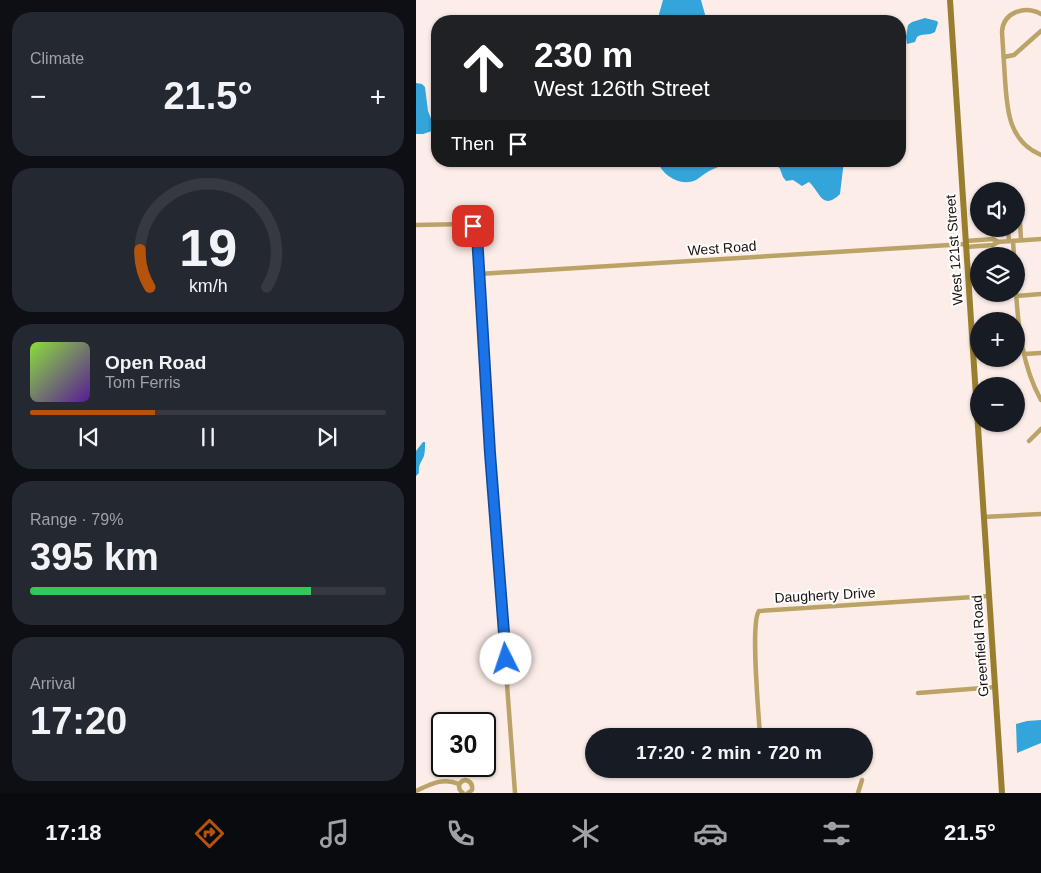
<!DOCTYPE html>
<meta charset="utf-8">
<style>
body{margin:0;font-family:Arial,sans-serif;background:#242831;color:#f1f3f6;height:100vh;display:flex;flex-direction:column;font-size:19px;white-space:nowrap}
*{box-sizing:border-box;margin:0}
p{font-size:16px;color:#9ea1a6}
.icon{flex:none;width:28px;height:28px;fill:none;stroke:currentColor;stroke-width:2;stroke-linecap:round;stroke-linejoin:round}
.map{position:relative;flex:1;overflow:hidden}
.panel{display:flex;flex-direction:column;gap:12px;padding:12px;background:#0d0f14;width:416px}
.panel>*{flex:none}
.banner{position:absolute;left:15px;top:15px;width:475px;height:152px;border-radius:20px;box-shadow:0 1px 4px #0004;background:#202124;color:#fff;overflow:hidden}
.buttons{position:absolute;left:554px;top:182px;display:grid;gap:10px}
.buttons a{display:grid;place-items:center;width:55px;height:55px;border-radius:50%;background:#171b24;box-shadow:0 1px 4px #0004;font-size:25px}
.speed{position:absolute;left:15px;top:712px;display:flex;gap:10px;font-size:25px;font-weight:700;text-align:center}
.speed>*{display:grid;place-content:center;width:65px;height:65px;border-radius:50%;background:#171b24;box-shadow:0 1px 4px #0004;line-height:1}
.speed .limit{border:2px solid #111;border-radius:8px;background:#fff;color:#111}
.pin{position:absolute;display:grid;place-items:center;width:42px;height:42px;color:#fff;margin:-21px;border-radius:10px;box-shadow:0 2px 8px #0006}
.me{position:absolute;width:55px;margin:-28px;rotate:356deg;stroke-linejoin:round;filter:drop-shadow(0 0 4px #0008)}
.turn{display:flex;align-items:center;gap:18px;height:105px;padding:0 20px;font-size:22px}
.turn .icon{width:65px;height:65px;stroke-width:2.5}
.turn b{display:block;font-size:35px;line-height:42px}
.then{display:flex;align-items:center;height:48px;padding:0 20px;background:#0003;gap:10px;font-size:19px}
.big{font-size:38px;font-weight:700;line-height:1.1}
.panel .tile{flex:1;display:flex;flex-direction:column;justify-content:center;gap:8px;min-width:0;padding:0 18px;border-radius:20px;background:#242831}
.panel .dial{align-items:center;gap:0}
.dial svg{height:130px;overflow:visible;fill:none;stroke:#363941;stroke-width:7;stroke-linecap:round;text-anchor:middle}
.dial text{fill:#f1f3f6;stroke:none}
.song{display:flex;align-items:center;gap:15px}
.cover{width:60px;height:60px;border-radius:8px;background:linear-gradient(135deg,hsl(90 70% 55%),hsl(270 70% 35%))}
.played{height:5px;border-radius:2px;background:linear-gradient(90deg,#b45309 35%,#363941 35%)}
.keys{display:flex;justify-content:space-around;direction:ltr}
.heat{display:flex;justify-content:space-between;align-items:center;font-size:28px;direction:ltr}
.charge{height:8px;border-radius:4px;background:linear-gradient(90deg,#34c759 79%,#363941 0)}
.trip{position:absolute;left:169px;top:728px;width:288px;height:50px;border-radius:25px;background:#171b24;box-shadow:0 1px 4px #0004;font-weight:700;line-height:50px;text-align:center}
.tab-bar{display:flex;height:80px;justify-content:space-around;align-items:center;background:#090b0e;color:#9ea1a6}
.tab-bar .icon{width:35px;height:35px}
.tab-bar .active{color:#b45309}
.tab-bar b{font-size:22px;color:#f1f3f6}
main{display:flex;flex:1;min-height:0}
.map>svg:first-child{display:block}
.water{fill:#34a5db}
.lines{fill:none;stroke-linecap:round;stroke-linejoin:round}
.street{stroke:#bba367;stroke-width:4.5}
.secondary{stroke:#9a7e30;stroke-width:6}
.route-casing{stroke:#114b97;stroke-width:12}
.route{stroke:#1a73e8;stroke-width:9}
.labels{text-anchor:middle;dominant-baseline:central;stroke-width:4;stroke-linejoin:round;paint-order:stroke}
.street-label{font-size:14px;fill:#1d110d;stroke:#fefefe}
</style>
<main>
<section class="panel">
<div class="tile"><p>Climate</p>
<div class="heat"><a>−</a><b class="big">21.5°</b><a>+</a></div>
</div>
<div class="tile dial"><svg viewBox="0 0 100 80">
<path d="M14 69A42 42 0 1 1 86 69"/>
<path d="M14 69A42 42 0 0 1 8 46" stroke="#b45309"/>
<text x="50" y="56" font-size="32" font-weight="700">19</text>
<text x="50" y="72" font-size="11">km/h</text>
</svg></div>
<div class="tile">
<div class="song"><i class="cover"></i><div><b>Open Road</b><p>Tom Ferris</p></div></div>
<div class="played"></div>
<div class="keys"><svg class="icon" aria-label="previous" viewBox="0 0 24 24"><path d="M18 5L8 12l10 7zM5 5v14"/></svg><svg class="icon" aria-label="pause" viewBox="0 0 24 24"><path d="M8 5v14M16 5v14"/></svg><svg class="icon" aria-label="next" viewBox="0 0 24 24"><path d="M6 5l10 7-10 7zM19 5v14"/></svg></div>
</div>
<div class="tile"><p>Range · 79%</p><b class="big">395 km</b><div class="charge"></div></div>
<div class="tile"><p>Arrival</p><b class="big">17:20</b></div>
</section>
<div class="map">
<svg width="625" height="793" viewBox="0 0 625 793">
<rect width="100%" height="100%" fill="#fcede8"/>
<g class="water">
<path d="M 247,0 L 285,0 L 290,18 L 284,20 L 280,15 L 268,17 L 264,21 L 246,21 L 243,14 Z"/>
<path d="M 509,18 L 521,21 L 522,23 L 519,32 C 512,36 507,33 501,37 L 499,42 L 491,44 L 490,37 L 492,25 L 496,22 Z"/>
<path d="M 0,83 L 6,84 L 9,87 L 12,111 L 17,124 L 16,131 L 7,134 L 0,134 Z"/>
<path d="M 241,161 L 311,161 C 304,168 297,168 290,173 C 286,175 284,178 280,180 C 264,187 247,176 241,161 Z"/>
<path d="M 358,161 L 428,161 L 424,194 C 406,212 403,190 393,182 L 386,186 L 377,180 L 370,181 L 367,177 L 364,169 Z"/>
<path d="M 7,442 L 9,442 C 9,447 9,452 8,456 C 5,463 2,465 3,473 L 0,476 L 0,451 Z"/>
<path d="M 625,720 L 625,743 L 601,753 L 600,724 L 611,721 Z"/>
</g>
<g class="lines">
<g class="street">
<path d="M 625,14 C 609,5 587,12 586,32 C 587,48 588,63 589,79 C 591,109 592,141 625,155"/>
<path d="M 588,57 L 598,55 L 625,31"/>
<path d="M 600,203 L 603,205 L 605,240"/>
<path d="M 0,225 L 50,224 L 57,226 L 60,230 L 61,235 L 74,453 L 99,793"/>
<path d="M 592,229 L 593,241"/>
<path d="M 550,241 L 577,239 L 582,242"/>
<path d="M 597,241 L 598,256"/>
<path d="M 550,247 L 577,245 L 582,242 L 625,239"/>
<path d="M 63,274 L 550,244"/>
<path d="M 600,291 C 602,328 607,368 625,400"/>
<path d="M 600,296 L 625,294"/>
<path d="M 608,354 L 625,353"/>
<path d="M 613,441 L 625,429"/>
<path d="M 567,517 L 625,514"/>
<path d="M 502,693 L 580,687"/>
<path d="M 344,736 C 343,716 334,622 343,611 L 573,596"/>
<path d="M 0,791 C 15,784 27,777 43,784"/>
<path d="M 47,793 C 41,789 42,782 49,780 C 54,781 57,784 56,790 L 52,793"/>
<path d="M 442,793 L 446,780"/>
</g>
<path class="secondary" d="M 534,0 L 586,793"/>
</g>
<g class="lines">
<g class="route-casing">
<path id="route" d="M 57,226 L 61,235 L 74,453 L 90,659"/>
</g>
<use href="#route" class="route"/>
</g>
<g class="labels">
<g class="street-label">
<text transform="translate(306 248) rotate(-4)">West Road</text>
<text transform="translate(538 250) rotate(-94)">West 121st Street</text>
<text transform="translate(409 595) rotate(-3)">Daugherty Drive</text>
<text transform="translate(564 646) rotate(-94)">Greenfield Road</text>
</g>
</g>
</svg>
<div class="buttons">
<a><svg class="icon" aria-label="sound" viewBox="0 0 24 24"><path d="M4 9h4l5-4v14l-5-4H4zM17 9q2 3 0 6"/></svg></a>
<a><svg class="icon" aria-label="layers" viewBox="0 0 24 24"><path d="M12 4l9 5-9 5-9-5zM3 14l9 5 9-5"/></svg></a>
<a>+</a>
<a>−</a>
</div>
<div class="speed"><div class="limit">30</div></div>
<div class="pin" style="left:57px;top:226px;background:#d93025"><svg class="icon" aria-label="arrive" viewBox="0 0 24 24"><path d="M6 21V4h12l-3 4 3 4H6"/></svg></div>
<svg class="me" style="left:90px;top:659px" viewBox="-20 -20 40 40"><circle r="19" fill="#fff"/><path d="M0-13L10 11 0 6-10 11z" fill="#1a73e8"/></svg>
<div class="trip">17:20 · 2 min · 720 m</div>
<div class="banner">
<div class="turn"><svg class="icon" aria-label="ahead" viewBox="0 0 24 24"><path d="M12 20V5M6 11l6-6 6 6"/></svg><div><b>230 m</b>West 126th Street</div></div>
<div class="then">Then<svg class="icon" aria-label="arrive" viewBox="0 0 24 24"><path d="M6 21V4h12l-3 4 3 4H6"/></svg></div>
</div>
</div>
</main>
<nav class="tab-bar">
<b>17:18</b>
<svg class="icon active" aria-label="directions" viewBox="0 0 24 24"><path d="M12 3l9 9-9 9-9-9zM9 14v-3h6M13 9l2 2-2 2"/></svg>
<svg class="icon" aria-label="music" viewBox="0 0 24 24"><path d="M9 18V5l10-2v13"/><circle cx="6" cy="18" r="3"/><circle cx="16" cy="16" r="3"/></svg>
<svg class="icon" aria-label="phone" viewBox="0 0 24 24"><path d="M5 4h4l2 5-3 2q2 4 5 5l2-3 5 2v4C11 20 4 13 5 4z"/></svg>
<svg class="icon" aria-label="climate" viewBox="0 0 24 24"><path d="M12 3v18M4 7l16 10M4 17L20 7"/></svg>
<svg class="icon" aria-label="car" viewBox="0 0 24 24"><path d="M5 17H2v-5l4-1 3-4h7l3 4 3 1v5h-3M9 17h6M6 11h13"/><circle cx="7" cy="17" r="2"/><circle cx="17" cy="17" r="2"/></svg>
<svg class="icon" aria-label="filters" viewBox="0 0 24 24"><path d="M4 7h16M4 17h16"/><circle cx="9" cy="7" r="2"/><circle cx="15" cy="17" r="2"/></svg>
<b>21.5°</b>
</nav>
